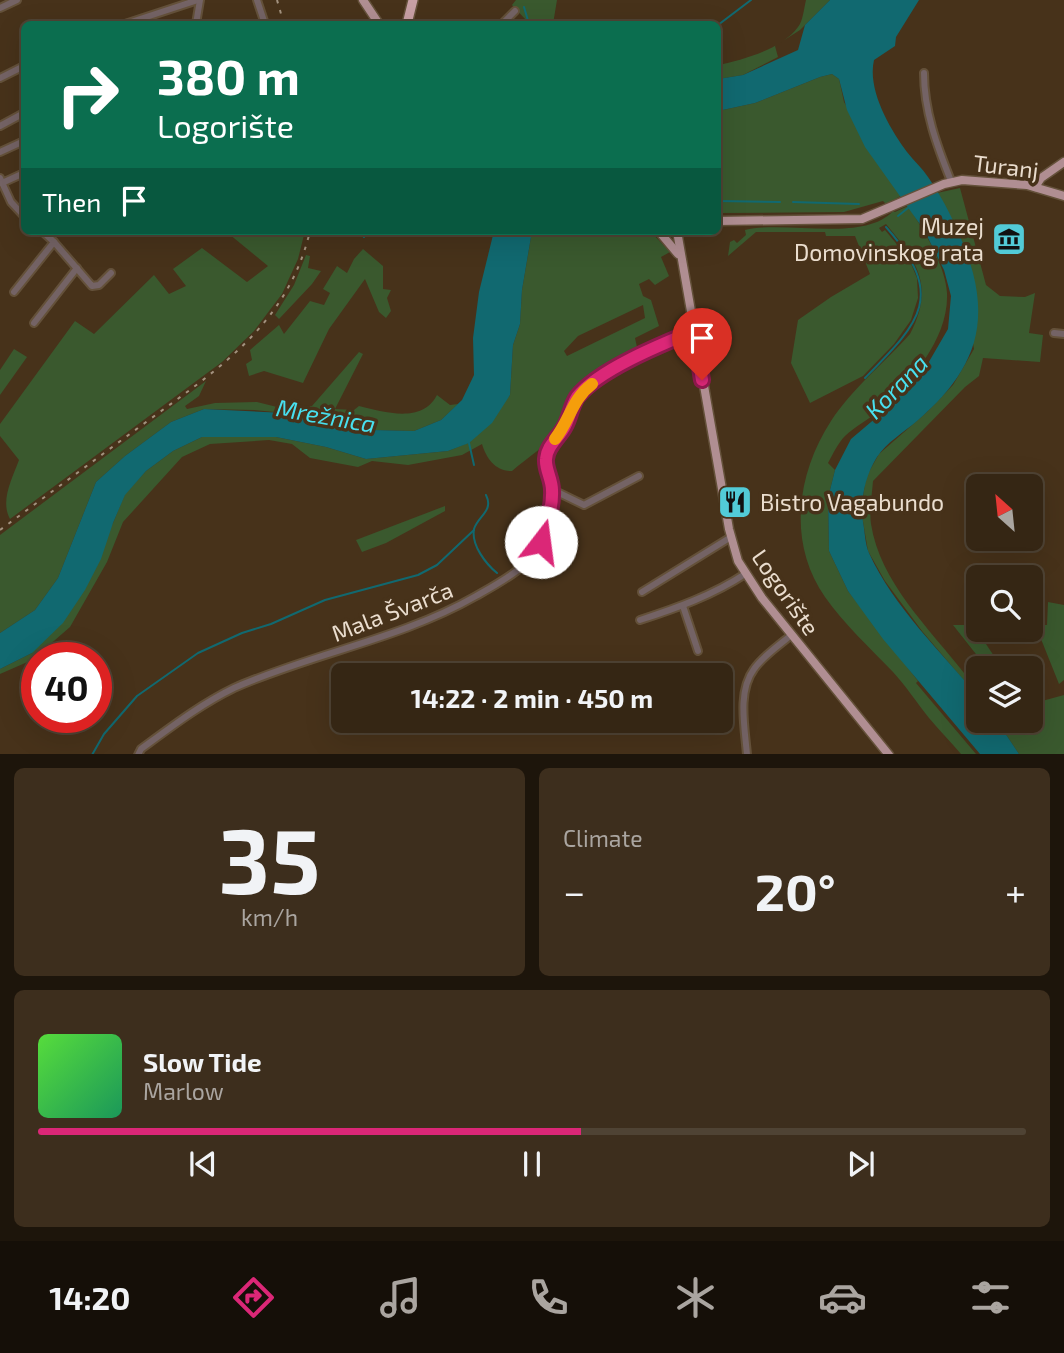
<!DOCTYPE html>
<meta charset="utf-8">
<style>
body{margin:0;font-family:"Exo 2",sans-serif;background:#3d2e1d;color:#f1f3f6;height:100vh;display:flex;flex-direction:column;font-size:26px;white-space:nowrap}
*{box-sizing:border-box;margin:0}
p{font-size:23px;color:#aaa5a0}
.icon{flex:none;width:38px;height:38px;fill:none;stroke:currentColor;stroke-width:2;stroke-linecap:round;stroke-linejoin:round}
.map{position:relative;height:754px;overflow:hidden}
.sheet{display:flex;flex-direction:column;gap:14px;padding:14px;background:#1d150b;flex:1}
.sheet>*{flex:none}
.hud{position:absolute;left:21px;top:21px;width:700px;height:214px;border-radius:10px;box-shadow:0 7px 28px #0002,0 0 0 2px #4f4334;background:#0b6e4f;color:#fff;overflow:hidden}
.needle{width:46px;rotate:333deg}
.controls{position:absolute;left:966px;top:474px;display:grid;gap:14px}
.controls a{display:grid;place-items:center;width:77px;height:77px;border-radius:10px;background:#352614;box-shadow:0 7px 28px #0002,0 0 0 2px #4f4334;font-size:35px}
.speed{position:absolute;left:21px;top:642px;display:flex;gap:14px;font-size:35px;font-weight:700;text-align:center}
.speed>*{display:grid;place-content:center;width:91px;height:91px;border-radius:50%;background:#352614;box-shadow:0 7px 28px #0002,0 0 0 2px #4f4334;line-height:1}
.speed .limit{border:10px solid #d22;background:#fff;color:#111}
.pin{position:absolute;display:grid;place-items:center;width:60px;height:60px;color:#fff;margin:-72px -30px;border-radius:50% 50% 50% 0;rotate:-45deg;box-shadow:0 0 7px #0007}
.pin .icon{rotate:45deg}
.me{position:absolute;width:77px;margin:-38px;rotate:15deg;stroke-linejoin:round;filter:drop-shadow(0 0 5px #0008)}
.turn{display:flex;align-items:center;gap:24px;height:147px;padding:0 21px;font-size:32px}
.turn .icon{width:91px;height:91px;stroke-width:2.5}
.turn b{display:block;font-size:49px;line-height:60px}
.then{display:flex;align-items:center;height:66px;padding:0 21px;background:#0003;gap:14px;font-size:26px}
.big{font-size:52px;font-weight:700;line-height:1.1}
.sheet .widget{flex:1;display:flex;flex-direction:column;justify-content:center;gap:10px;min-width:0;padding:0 24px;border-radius:10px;background:#3d2e1d}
.sheet .dial{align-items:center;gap:0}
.dial b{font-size:91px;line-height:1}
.song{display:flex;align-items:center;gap:21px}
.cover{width:84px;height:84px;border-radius:10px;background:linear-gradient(135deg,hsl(110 70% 55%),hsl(150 70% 35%))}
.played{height:7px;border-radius:4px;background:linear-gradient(90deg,#db2777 55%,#4f4334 55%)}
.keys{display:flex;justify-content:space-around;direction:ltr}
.heat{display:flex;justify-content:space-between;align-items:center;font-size:38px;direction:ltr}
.sheet .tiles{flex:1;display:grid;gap:14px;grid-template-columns:1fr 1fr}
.widget:last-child{grid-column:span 2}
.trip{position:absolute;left:331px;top:663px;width:402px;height:70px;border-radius:10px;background:#352614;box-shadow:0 7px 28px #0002,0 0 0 2px #4f4334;font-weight:700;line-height:70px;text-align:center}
.tab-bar{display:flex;height:112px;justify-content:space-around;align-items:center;background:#150f08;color:#aaa5a0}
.tab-bar .icon{width:49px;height:49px}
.tab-bar .current{color:#db2777}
.tab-bar b{font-size:32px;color:#f1f3f6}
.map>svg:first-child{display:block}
.green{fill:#3a592e;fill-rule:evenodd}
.water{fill:#116970}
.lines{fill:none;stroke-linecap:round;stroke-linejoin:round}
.stream{stroke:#116970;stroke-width:2}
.minor-casing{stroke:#64513a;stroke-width:10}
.major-casing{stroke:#64513a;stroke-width:11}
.highway-casing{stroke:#64513a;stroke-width:12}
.minor{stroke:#746365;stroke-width:6}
.major{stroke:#b08e92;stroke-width:8}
.highway{stroke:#c79fa4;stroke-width:9}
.rail{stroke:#a3927f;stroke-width:2;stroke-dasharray:3.5 7;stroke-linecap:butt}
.route-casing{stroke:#8e194d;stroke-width:18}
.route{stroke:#db2777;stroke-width:12}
.slow{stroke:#f59e0b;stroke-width:12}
.labels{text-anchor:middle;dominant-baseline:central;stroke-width:7;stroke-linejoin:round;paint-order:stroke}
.street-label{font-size:23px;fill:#eaddce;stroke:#47321a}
.poi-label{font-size:23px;fill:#eaddce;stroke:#47321a;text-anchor:end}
.water-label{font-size:24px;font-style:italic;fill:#48e0ef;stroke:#47321a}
</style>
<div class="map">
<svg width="1064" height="755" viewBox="0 0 1064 755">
<rect width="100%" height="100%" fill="#47321a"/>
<g class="green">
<path d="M 516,0 L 557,0 L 553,24 L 526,24 L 526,20 L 512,5 Z"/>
<path d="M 806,0 L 830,0 L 800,30 L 775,46 L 778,57 L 743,75 L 718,79 L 718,65 C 743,60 782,49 798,27 C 803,21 804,8 806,0 Z"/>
<path d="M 832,74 L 839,79 L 844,102 L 901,196 L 886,204 L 883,201 L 844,212 L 718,213 L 718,111 L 755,103 L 820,77 Z"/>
<path d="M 960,188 L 986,285 L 1000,296 L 1025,297 L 1035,293 L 1029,333 L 1043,335 L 1040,362 L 983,358 L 979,376 L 965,387 L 873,481 C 872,495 869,511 871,524 C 880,582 929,628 964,673 L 983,663 L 953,625 L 978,625 L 978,630 L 1031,630 L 1031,625 L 1047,625 L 1048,602 L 1064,605 L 1064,680 L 1059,684 L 1041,639 L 986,644 L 1002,668 L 978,668 L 978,697 L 922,631 L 885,581 L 868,551 L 861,510 L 866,477 L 879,454 L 927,412 L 953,385 L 974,349 L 952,220 L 937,193 Z"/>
<path d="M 908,206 C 923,229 945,264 947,293 C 949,338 911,382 879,410 C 869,420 855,426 845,436 C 838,443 833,454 828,463 L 835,470 L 828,498 L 829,551 L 848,591 L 918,681 L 916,683 L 976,754 L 961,754 C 951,742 940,731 929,718 C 917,703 906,686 893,672 C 870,648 844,624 825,597 C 787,543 797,473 831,421 C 852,389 885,362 910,334 C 935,286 917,261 886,224 L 879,228 L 882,232 L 885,230 L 909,259 L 917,278 L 918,298 L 911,320 L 894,344 L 863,376 L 810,403 L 791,363 L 798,320 L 831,297 L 870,274 L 855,236 L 826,236 L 825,232 L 756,232 L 728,256 L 730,242 L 734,240 L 737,243 L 746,235 L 745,230 C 785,220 864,243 893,211 L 895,212 Z"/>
<path d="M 231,231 L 305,231 L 298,259 L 282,294 L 254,331 L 222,362 L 10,519 C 0,501 12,479 19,460 L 0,436 L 0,424 L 75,321 L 94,334 L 154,275 L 169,294 L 186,286 L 173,269 L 202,248 L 247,282 L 268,266 L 229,234 Z"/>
<path d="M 532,231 L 650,231 L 670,252 L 661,257 L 669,276 L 655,285 L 649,279 L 639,284 L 643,296 L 651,300 L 659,326 L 635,338 L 638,352 L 577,392 C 568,402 567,414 560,426 C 549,445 528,457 512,471 C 496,472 486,458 482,444 L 462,455 L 408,465 L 372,461 L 358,467 L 310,458 L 292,444 L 269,440 L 210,444 L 182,457 L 123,522 L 107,562 L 70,627 L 32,660 L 0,674 L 0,669 L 32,653 L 113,523 L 125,494 L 146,471 L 173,451 L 202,437 L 276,437 L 326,447 L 366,459 L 448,451 L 468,443 L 510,395 L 513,345 L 520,324 L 522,290 ZM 643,305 L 645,318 L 567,356 L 564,351 L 578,336 Z"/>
<path d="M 363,249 L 383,266 L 383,289 L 391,290 L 387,298 L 391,311 L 386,318 L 379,312 L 365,279 L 329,329 L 303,383 L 264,371 L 249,376 L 246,364 L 252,360 L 250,350 L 279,325 L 284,334 L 310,301 L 324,305 L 330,293 L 323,289 L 337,266 L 347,273 L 354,259 Z"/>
<path d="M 306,255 L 310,256 L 308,268 L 321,271 L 312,284 L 279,319 L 275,315 L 294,285 Z"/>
<path d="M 14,349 L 27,357 L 0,395 L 0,370 Z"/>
<path d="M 359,352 L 363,354 L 335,409 L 354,410 L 359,406 C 384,412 422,424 437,395 L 450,405 L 458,404 L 441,420 L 414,431 L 374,430 L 285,413 L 254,410 L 204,409 L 171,422 L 125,456 L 96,482 L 58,578 L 35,610 L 0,633 L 0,535 L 206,381 L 199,396 L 185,406 L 187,409 L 215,403 L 257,402 L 285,409 L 312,406 Z"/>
<path d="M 445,506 L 445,511 L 386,543 L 362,552 L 356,540 Z"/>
<path d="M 1064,695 L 1064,754 L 1019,754 L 997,721 L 1031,721 L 1031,704 Z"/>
</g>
<g class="water">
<path d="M 830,0 L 919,0 L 896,37 L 895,46 L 874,60 C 867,90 890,129 907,152 C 914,161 922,168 928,177 C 946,202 965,243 973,273 C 990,338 964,380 917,421 C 904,432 886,443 877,457 C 865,476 860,500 863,522 C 865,532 865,544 869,553 C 894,608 941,651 978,697 L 978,721 L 997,721 L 1019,754 L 980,754 L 883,639 L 848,591 L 829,551 L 828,498 L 835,470 L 851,439 L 884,411 L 923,372 L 948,329 L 951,296 L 944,270 L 924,230 L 865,147 L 847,110 L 839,79 L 832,74 L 820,77 L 755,103 L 718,111 L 718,79 L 743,75 L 798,50 L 805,25 Z"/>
<path d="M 494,231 L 532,231 L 522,290 L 520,324 L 513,345 L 510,395 L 492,423 L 469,443 L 448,451 L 366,459 L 326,447 L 276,437 L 202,437 L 173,451 L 146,471 L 125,495 L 113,523 L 101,559 L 85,590 L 63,623 L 32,653 L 0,669 L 0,633 L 35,610 L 58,578 L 96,482 L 125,456 L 171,422 L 204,409 L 285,413 L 374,430 L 414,431 L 441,420 L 462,400 L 474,375 L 473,338 L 479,292 Z"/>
</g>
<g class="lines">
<g class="stream">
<path d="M 524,7 L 529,24"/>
<path d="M 718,25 L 751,0"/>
<path d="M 718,201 L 780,202"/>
<path d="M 793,202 L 859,204"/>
<path d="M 898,216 L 908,208"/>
<path d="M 361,231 L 364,237"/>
<path d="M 865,378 C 920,322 947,296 886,227"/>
<path d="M 469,443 L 474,465"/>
<path d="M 486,495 C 494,511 478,516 474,529 C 471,545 486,564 497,573"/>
<path d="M 92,755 L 104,734 L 137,696 L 198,653 L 242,633 L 271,624 L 325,600 L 418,575 L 437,565 L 474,530"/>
</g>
<g class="minor-casing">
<g id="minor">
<path d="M 257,0 L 265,24"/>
<path d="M 0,8 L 17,0"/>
<path d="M 125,24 L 198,0"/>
<path d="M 196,24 L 200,0"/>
<path d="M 502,24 L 515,11"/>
<path d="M 924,73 C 924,111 937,146 951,181"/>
<path d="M 0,78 L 24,66"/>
<path d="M 0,126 L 24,113"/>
<path d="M 0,152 L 24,141"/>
<path d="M 0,178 L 11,202 L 24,216"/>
<path d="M 2,183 L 24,173"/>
<path d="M 42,231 L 54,242 L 92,286 L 99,285 L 111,273"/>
<path d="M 14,292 L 54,242"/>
<path d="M 34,323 L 77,268"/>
<path d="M 1054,333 L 1064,334"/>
<path d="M 553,490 L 584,505 L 639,476"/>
<path d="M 642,592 L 731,537"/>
<path d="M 683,606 L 698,651"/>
<path d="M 640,620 C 677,608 713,595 745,574"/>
<path d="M 138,755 L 141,749 C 171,727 201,704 234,688 C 313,653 401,639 476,596 C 492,587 511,577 525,564 C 543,545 552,517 552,491 C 552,481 546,471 546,460 C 546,447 557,439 563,429 C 569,420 570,408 576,399 C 593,372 663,344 694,331"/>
<path d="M 747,755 C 745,728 737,692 754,669 C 763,656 778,646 790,636"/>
</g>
</g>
<g class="major-casing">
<g id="major">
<path d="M 363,0 L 379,24"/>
<path d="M 1035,187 L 1041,178 L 1064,162"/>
<path d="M 718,221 L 862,219 L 944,184 L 962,180 L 1027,185 L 1064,196"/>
<path d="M 677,231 L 729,529 L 738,561 L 762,598 L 889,755"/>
<path d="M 662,235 L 678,254"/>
</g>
</g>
<g class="highway-casing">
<path id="highway" d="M 407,24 L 413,0"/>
</g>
<use href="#minor" class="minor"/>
<use href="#major" class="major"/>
<use href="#highway" class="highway"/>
<g class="rail">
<path d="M 277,0 L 284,24"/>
<path d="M 0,530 C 46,496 92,462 138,428 C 212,373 287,328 310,231"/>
</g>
</g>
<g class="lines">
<g class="route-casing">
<path id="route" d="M 541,542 C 546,526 553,508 552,490 C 552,479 545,469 546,459 C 547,445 559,438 565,426 C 570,417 571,406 577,397 C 598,370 662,344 694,331 L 702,380"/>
</g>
<use href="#route" class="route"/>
<path class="slow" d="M 555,439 C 570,420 572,399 592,384"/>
</g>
<defs>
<g id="museum-square" transform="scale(1.75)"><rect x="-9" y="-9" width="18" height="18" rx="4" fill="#52cbd7" stroke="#47321a"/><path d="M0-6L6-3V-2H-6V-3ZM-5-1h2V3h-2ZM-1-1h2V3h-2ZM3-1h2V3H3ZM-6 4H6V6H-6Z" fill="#111"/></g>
<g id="restaurant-square" transform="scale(1.75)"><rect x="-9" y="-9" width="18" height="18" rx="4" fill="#52cbd7" stroke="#47321a"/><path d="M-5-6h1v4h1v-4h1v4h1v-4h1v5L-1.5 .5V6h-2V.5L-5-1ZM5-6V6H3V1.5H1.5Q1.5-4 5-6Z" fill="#111"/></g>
</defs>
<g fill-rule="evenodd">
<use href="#museum-square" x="1009" y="239"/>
<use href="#restaurant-square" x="735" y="502"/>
</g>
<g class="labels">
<g class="street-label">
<text transform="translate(1006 166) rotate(7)">Turanj</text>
<text transform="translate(786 592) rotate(55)">Logorište</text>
<text transform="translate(392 611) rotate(-21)">Mala Švarča</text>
</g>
<g class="poi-label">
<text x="984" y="226">Muzej<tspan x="984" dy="26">Domovinskog rata</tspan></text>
<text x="760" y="502" text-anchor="start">Bistro Vagabundo</text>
</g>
<g class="water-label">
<text transform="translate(896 386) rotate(-46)">Korana</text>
<text transform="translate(326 415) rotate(10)">Mrežnica</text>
</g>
</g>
</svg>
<div class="controls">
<a><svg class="needle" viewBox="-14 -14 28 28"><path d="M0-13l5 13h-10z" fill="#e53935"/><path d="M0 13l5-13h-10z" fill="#aaa5a0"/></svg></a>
<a><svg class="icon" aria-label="search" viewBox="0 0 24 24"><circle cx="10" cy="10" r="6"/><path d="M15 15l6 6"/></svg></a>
<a><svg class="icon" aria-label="layers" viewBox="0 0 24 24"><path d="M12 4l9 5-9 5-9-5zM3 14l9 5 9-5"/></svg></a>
</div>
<div class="speed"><div class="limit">40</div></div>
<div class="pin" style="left:702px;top:380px;background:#d93025"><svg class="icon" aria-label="arrive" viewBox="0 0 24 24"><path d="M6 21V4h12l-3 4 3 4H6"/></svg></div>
<svg class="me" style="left:541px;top:542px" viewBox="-20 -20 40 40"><circle r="19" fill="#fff"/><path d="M0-13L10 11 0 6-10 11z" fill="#db2777"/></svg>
<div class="trip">14:22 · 2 min · 450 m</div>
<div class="hud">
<div class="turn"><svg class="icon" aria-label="right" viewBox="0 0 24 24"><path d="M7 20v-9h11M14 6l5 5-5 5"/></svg><div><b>380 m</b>Logorište</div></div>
<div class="then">Then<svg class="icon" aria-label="arrive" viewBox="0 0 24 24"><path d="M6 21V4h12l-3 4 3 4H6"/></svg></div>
</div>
</div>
<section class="sheet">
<div class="tiles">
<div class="widget dial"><b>35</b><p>km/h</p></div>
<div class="widget"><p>Climate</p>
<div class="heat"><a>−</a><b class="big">20°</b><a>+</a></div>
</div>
<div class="widget">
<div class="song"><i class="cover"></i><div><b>Slow Tide</b><p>Marlow</p></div></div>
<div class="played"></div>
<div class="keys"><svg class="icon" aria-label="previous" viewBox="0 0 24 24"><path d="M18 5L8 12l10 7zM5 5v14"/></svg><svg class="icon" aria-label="pause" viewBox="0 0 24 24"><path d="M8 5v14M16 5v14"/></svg><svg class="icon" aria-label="next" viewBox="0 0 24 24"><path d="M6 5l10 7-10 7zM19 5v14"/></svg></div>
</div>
</div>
</section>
<nav class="tab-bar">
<b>14:20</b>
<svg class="icon current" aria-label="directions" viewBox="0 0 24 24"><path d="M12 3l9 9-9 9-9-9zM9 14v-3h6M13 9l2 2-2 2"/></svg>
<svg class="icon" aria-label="music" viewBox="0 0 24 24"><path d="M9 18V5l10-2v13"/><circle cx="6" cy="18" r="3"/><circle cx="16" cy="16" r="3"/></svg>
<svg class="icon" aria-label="phone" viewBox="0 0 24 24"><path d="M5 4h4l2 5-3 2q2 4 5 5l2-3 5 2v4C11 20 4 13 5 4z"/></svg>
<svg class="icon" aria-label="climate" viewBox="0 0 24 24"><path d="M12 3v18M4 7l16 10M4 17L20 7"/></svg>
<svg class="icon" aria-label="car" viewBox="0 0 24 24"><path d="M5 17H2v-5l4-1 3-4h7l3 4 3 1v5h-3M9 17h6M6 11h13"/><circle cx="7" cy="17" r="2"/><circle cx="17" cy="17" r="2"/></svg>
<svg class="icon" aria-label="filters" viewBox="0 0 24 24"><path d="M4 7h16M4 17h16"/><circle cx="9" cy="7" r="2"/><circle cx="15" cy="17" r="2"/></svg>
</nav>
